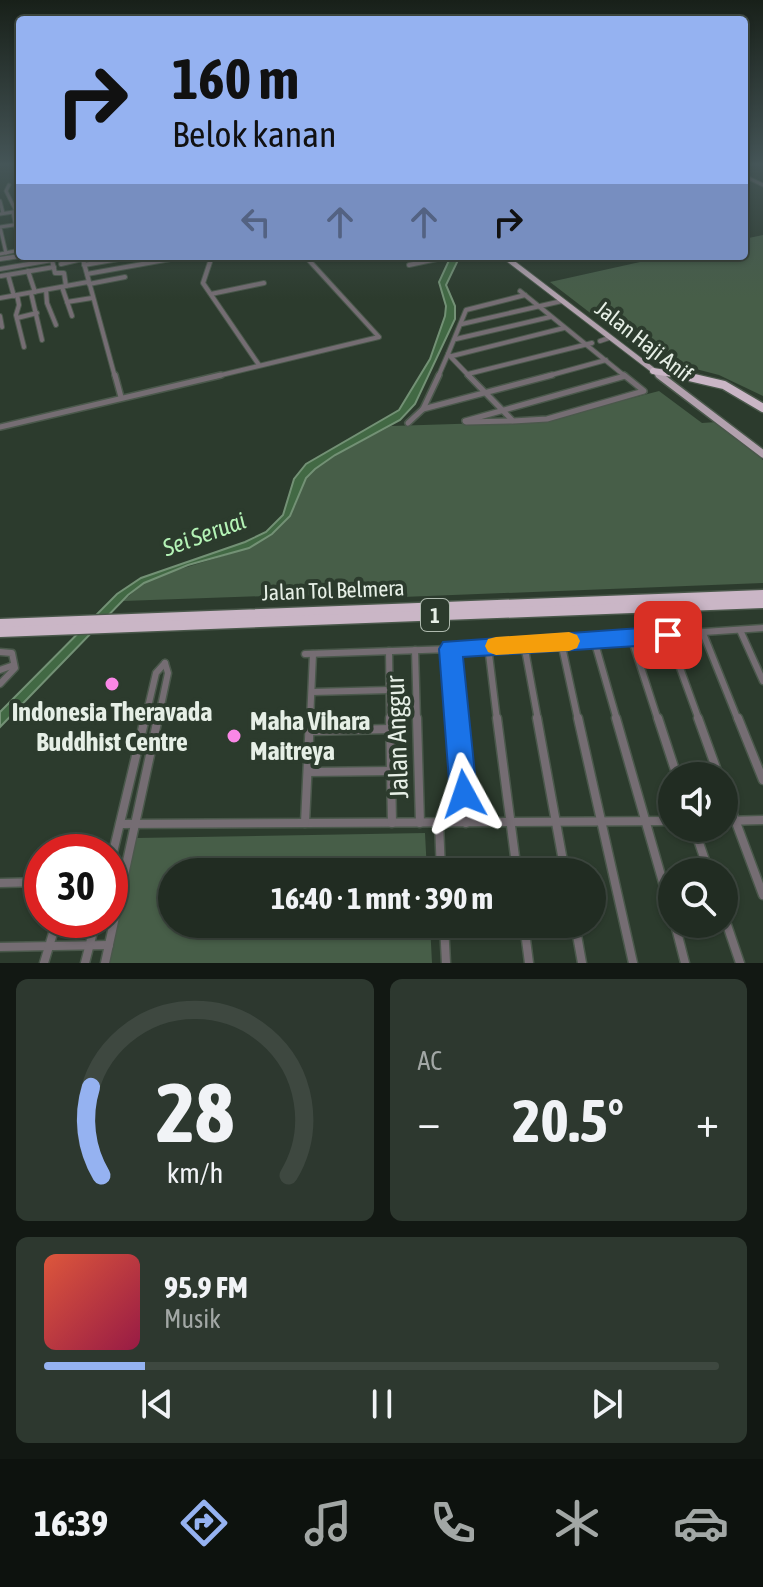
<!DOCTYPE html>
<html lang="id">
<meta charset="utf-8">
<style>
body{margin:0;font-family:"Asap Condensed",sans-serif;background:#2d382f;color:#f1f3f6;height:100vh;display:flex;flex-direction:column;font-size:30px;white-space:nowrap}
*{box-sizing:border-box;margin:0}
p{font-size:26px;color:#a2a7a5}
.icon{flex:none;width:44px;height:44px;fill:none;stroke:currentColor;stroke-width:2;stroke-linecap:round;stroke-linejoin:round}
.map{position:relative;height:963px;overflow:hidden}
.details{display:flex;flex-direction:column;gap:16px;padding:16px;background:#121813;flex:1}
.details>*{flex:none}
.hud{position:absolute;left:16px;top:16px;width:732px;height:244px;border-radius:8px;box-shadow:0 2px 6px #0004,0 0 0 2px #3e4840;background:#95b2f1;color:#111;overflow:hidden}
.tools{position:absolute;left:658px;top:762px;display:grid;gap:16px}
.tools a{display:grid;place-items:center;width:80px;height:80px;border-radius:50%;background:#212c22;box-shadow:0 2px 6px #0004,0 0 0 2px #3e4840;font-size:40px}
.speed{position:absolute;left:24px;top:834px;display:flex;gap:16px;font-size:40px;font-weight:700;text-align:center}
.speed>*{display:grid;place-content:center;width:104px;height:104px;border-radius:50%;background:#212c22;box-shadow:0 2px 6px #0004,0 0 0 2px #3e4840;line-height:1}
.speed .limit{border:12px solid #d22;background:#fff;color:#111}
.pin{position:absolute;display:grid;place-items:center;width:68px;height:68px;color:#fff;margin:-34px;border-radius:16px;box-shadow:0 4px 12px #0006}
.me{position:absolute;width:88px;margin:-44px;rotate:355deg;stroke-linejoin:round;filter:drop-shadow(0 0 6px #0008)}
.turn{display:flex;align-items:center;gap:28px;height:168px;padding:0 24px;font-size:36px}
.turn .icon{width:104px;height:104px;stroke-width:2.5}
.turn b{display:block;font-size:56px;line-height:68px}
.lanes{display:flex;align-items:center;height:76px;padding:0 24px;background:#0003;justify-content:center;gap:40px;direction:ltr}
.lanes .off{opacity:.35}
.big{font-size:60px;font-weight:700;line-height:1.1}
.details .card{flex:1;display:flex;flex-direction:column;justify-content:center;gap:12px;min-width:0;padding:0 28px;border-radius:12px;background:#2d382f}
.details .dial{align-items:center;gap:0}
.dial svg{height:208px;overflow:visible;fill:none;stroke:#3e4840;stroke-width:7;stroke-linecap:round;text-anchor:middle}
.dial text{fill:#f1f3f6;stroke:none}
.song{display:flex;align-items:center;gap:24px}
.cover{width:96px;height:96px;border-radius:12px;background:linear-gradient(135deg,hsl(10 70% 55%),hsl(340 70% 35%))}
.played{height:8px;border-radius:4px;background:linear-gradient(90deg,#95b2f1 15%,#3e4840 15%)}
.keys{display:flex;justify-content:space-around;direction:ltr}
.heat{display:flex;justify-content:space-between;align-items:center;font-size:44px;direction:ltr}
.details .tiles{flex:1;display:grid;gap:16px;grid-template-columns:1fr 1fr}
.card:last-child{grid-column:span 2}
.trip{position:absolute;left:158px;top:858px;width:448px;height:80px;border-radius:40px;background:#212c22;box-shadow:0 2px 6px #0004,0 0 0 2px #3e4840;font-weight:700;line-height:80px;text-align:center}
.dock{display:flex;height:128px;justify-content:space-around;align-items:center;background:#0d120e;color:#a2a7a5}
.dock .icon{width:56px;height:56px}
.dock .on{color:#95b2f1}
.dock b{font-size:36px;color:#f1f3f6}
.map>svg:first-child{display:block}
.green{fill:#475e48}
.water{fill:#426944;stroke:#739175;stroke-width:2}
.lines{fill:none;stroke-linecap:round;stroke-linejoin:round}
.minor-far4-casing{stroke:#4a584b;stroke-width:5}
.minor-far3-casing{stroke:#4a584b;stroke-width:6}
.minor-far2-casing{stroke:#4a584b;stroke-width:8}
.minor-far1-casing{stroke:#4a584b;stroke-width:9}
.minor-casing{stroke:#4a584b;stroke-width:11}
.major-far2-casing{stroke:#4a584b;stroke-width:6}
.major-far1-casing{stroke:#4a584b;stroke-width:7}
.major-casing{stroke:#4a584b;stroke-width:10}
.highway-far2-casing{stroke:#4a584b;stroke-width:8}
.highway-far1-casing{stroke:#4a584b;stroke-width:11}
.highway-casing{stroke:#4a584b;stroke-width:13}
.minor-far4{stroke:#756d73;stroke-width:3}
.minor-far3{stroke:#756d73;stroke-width:4}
.minor-far2{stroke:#756d73;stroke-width:5}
.minor-far1{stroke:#756d73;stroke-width:6}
.minor{stroke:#756d73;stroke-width:8}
.major-far2{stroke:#b2a1ae;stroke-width:4}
.major-far1{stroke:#b2a1ae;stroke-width:5}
.major{stroke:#b2a1ae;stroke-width:7}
.highway-far2{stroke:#cab6c6;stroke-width:6}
.highway-far1{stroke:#cab6c6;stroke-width:8}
.highway{stroke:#cab6c6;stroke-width:10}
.route{fill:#1a73e8;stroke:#114b97;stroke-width:2}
.slow{fill:#f59e0b}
.poi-dot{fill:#fa87e6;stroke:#2c3b2d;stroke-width:3}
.labels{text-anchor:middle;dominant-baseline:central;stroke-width:8;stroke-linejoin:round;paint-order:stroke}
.shield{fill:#2c3b2d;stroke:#aeb9ae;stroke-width:2}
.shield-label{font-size:20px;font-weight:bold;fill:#e6efe6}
.street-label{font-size:22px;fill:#e6efe6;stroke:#2c3b2d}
.water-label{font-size:24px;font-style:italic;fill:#b4f3b6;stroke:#2c3b2d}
.near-poi-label{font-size:26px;font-weight:bold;fill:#e6efe6;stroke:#2c3b2d}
.near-street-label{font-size:26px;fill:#e6efe6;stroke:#2c3b2d}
</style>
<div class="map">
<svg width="763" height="963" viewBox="0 0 763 963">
<rect width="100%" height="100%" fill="#2c3b2d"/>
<g class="green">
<path d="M 763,235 L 763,396 L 719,375 L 692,368 L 658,365 L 550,282 L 667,256 L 744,256 L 744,239 Z"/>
<path d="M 659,391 L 702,423 L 716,422 L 763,460 L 763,583 L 402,597 L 294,595 L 123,601 L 144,583 L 161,575 L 249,548 L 272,534 L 295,506 L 306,478 L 315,469 L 335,455 L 391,426 L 545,421 Z"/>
<path d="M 425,833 L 427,872 L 172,872 L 172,924 L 430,924 L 432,963 L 107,963 L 136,838 Z"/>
</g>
<path class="water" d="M 451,256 L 460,256 L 446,285 L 455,306 L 455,319 L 415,404 L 400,420 L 335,455 L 315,469 L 306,478 L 290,516 L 272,534 L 249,548 L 188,565 L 144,583 L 128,595 L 0,727 L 0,712 L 117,594 L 141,578 L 245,542 L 266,532 L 283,515 L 294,479 L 306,464 L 399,410 L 430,359 L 445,316 L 446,306 L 439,282 Z"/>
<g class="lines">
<g class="minor-far4-casing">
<g id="minor-far4">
<path d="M 744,176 L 763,185"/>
<path d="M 9,185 L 6,191 L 16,211"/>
<path d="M 0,201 L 3,213"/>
<path d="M 13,212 L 20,248"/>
<path d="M 0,214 L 20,211"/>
<path d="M 6,253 L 0,227 L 20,224"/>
<path d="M 0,254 L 20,250"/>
<path d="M 7,258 L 20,256"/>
<path d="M 125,258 L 136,256"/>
</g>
</g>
<g class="minor-far3-casing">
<g id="minor-far3">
<path d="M 51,256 L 55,273 L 64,273 L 66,286"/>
<path d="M 82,256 L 115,377"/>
<path d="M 212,256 L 203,283 L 259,365"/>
<path d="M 0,259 L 20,256"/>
<path d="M 61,264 L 82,259"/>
<path d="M 84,265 L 136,256"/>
<path d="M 409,265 L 437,259"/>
<path d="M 0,269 L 52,260"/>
<path d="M 28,271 L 35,292"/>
<path d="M 87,274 L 176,258"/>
<path d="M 8,275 L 14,296"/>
<path d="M 1,276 L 54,267"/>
<path d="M 89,284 L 125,277"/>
<path d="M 62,287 L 72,316"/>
<path d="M 46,290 L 47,303 L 56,325"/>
<path d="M 520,291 L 525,295"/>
<path d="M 31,293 L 42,340"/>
<path d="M 211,294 L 264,283"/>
<path d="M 17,295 L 19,305 L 16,315 L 24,347"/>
<path d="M 525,295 L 626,377"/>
<path d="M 0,298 L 88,282"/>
<path d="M 67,302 L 92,298"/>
<path d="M 0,316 L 2,327"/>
<path d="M 17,318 L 37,313"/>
<path d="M 462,324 L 562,301"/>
<path d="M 456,339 L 550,317"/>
<path d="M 600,341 L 609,338"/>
<path d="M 452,356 L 564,328"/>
<path d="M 468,374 L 592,343"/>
<path d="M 213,377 L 379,337 L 305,256"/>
<path d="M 438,377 L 448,354"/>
<path d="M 470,377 L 448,354 L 466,310 L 525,295"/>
<path d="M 544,377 L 606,360"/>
</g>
</g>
<g class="minor-far2-casing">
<g id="minor-far2">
<path d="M 115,375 L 121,397"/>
<path d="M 468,375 L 513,421 L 547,419 L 644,391 L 624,375"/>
<path d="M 423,409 L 552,375"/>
<path d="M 465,421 L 625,376"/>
<path d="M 466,422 L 512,421"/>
<path d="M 408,423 L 423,409 L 439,375"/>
<path d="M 0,427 L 221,375"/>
</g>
</g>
<g class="minor-far1-casing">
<g id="minor-far1">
<path d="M 740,630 L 763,681"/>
<path d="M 703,633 L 738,720"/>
<path d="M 668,635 L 699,720"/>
<path d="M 631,637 L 658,720"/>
<path d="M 594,640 L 617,720"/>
<path d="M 561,642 L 578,720"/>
<path d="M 524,644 L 538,720"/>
<path d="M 488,646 L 497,720"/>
<path d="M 451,649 L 457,720"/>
<path d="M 415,650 L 417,720"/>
<path d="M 389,651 L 390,720"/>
<path d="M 0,652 L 12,653 L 15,668 L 0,684"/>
<path d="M 305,654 L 451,649 L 763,628"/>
<path d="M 0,670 L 14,665"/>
<path d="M 312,692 L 390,690"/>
<path d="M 145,720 L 156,673 L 165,663"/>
<path d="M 158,720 L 168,673 L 165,663"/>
<path d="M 310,720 L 313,654"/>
</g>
</g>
<g class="minor-casing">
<g id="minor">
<path d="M 310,718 L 305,823 L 672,821"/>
<path d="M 390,718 L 392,823"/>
<path d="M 417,718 L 420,823"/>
<path d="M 457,718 L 466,823"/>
<path d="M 497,718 L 517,872"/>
<path d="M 537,718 L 565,872"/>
<path d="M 578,718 L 633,963"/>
<path d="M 616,718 L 672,914"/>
<path d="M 658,718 L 677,776"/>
<path d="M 698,718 L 719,776"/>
<path d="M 738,718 L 763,780"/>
<path d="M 310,731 L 390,729"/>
<path d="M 308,772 L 391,771"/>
<path d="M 724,790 L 763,895"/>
<path d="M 724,821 L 763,820"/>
<path d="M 439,823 L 441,872"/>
<path d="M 120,824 L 305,823"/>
<path d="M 694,828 L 709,872"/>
<path d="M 110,865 L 145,718"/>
<path d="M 0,883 L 42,882"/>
<path d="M 724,916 L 740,963"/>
<path d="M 444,924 L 446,963"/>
<path d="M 524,924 L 529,963"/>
<path d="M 575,924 L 582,963"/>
<path d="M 675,924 L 685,963"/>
<path d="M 0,947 L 109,945"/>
<path d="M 44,963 L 57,920"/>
<path d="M 85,963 L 96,920"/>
<path d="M 105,963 L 158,718"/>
</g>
</g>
<g class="major-far2-casing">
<path id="major-far2" d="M 504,256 L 506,258"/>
</g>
<g class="major-far1-casing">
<path id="major-far1" d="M 504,256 L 662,377"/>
</g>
<g class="major-casing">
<path id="major" d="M 659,375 L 763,454"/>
</g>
<g class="highway-far2-casing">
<path id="highway-far2" d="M 653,371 L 692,377"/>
</g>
<g class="highway-far1-casing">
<path id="highway-far1" d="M 681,375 L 724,385 L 763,408"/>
</g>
<g class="highway-casing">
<g id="highway">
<path d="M 0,624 L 763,595"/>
<path d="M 0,632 L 763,603"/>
</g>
</g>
<use href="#minor-far4" class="minor-far4"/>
<use href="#minor-far3" class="minor-far3"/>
<use href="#minor-far2" class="minor-far2"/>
<use href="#minor-far1" class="minor-far1"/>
<use href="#minor" class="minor"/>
<use href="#major-far2" class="major-far2"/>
<use href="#major-far1" class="major-far1"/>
<use href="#major" class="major"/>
<use href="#highway-far2" class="highway-far2"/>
<use href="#highway-far1" class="highway-far1"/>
<use href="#highway" class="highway"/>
</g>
<linearGradient id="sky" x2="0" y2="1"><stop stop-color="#182019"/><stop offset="0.55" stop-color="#455557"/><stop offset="1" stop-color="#455557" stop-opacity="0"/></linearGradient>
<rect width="763" height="299" fill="url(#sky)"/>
<path class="route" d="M 668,626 L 676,629 L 679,635 L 676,642 L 668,644 L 463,657 L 477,794 L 473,803 L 464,807 L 454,803 L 450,794 L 439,649 L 443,642 Z"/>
<path class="slow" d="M 569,632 L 577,635 L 580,641 L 577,648 L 569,651 L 496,655 L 488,652 L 485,646 L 488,639 L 496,637 Z"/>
<g class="poi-dot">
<circle cx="112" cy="684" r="8"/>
<circle cx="234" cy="736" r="8"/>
</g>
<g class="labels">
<rect class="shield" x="421" y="599" width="28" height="32" rx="6"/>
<g class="shield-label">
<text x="435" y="615">1</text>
</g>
<g class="street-label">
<text transform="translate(644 341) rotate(38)">Jalan Haji Anif</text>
<text transform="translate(333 590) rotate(-2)">Jalan Tol Belmera</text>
</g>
<g class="water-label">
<text transform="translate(204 534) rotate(-20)">Sei Seruai</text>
</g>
<g class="near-poi-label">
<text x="112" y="712">Indonesia Theravada<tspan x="112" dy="30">Buddhist Centre</tspan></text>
<text x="250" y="721" text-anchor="start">Maha Vihara<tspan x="250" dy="30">Maitreya</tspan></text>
</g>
<g class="near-street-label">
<text transform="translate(397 737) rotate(-92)">Jalan Anggur</text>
</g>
</g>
</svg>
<div class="tools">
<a><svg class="icon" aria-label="sound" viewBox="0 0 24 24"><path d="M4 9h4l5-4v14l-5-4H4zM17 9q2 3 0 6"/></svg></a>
<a><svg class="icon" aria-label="search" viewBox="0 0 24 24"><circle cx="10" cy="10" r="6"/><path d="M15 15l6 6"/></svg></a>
</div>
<div class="speed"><div class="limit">30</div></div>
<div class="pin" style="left:668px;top:635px;background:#d93025"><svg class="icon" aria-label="arrive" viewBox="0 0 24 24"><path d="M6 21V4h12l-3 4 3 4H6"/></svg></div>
<svg class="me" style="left:464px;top:794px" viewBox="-20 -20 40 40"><path d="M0-17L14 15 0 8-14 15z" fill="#1a73e8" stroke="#fff" stroke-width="4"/></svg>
<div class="trip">16:40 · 1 mnt · 390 m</div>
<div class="hud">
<div class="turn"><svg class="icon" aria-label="right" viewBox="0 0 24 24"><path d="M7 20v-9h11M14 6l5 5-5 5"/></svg><div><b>160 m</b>Belok kanan</div></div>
<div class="lanes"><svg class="icon off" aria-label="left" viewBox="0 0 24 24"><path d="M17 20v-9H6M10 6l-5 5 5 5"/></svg><svg class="icon off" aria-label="ahead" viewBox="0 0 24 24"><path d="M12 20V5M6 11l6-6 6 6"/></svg><svg class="icon off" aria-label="ahead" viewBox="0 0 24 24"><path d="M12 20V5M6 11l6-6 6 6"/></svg><svg class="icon" aria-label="right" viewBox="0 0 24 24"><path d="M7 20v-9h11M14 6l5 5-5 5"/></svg></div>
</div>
</div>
<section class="details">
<div class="tiles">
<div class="card dial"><svg viewBox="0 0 100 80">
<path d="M14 69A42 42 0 1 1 86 69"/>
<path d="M14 69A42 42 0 0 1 10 35" stroke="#95b2f1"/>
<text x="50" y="56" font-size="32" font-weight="700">28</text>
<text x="50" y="72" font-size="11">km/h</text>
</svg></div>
<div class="card"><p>AC</p>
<div class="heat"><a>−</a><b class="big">20.5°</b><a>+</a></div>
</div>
<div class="card">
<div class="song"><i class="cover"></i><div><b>95.9 FM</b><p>Musik</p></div></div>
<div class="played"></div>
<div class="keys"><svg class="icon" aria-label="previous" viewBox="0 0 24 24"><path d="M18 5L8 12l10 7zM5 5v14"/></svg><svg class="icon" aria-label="pause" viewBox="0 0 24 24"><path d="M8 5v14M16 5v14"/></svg><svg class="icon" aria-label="next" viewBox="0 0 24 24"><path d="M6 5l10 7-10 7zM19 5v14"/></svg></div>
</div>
</div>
</section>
<nav class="dock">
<b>16:39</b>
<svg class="icon on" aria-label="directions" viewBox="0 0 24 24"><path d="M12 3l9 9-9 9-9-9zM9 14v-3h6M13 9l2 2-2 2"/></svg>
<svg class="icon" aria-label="music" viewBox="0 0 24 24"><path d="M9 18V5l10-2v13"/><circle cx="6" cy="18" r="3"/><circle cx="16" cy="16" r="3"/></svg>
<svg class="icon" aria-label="phone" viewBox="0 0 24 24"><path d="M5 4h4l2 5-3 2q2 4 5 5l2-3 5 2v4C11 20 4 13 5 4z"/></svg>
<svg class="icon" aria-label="climate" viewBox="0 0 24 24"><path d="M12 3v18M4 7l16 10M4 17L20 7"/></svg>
<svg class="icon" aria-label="car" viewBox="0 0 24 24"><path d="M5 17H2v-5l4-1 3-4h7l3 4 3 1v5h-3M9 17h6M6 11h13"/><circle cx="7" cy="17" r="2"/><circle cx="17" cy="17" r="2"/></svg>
</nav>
